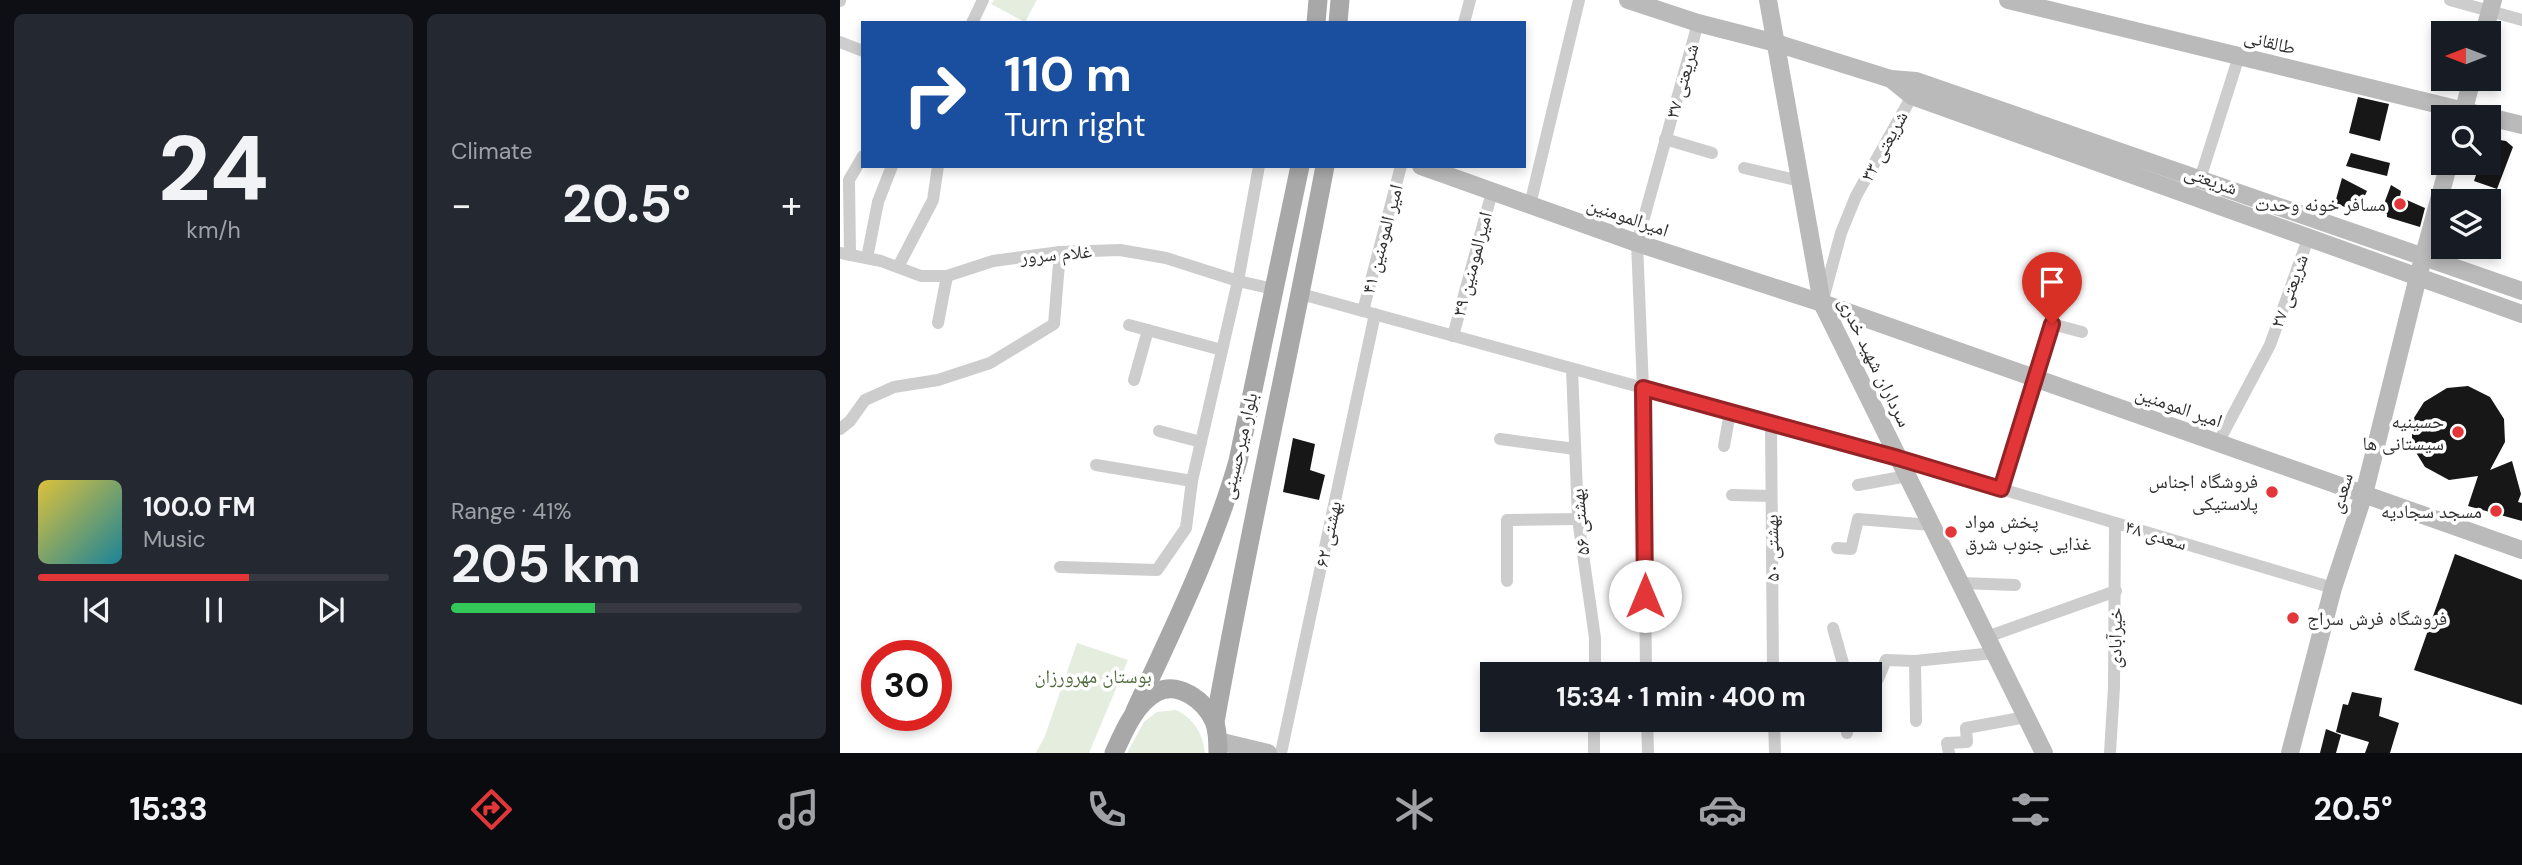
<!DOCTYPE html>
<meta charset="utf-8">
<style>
body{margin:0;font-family:"DM Sans","Noto Naskh Arabic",sans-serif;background:#242831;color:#f1f3f6;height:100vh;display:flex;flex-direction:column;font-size:26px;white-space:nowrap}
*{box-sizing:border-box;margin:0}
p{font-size:23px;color:#9ea1a6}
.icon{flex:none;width:38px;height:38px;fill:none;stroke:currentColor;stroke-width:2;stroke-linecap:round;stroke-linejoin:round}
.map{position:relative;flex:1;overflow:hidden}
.sheet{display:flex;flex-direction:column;gap:14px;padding:14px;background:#0d0f14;width:840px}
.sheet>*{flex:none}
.hud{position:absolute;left:21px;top:21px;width:665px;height:147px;border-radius:0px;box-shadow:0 4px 10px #0003;background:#1a4fa0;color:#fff;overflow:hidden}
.needle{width:46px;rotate:270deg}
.buttons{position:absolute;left:1591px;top:21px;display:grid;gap:14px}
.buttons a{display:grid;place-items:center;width:70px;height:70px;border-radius:0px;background:#171b24;box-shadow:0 4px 10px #0003;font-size:35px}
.speed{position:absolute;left:21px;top:640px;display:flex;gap:14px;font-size:35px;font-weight:700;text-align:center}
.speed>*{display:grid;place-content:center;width:91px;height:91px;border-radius:50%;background:#171b24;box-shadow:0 4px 10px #0003;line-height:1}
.speed .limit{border:10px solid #d22;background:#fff;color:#111}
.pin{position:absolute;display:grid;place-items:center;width:60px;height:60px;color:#fff;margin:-72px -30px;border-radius:50% 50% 50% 0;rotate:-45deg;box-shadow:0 0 7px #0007}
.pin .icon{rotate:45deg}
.me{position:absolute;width:77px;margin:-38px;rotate:0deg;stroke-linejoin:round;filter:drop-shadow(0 0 5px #0008)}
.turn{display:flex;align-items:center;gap:24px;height:147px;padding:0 28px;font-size:32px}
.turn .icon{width:91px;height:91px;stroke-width:2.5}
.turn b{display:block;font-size:49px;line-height:60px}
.big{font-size:52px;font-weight:700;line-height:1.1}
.sheet .tile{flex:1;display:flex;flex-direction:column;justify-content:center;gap:10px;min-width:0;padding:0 24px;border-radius:10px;background:#242831}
.sheet .dial{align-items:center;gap:0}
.dial b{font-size:91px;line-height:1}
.song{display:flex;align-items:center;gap:21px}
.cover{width:84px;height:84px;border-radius:10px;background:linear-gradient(135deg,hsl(50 70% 55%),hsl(190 70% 35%))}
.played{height:7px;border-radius:4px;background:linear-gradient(90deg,#e33639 60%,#363941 60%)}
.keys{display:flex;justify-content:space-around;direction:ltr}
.heat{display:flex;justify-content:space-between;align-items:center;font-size:38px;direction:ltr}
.charge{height:10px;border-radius:5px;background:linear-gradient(90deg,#34c759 41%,#363941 0)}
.sheet .tiles{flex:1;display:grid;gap:14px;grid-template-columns:repeat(2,1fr)}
.trip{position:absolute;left:640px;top:662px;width:402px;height:70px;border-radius:0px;background:#171b24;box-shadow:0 4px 10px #0003;font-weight:700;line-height:70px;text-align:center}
.tabs{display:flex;height:112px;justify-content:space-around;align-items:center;background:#090b0e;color:#9ea1a6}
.tabs .icon{width:49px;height:49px}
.tabs .on{color:#e33639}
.tabs b{font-size:32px;color:#f1f3f6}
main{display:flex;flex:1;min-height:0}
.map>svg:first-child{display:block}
.green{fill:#e5edde}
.building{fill:#171717}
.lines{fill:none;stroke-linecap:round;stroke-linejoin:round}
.street{stroke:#cdcdcd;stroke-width:12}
.secondary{stroke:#bababa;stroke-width:18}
.primary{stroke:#a8a8a8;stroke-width:19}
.route-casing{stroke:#942325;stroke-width:18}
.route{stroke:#e33639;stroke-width:12}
.poi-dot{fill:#e33639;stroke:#fff;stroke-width:2.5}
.labels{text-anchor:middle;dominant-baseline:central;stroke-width:7;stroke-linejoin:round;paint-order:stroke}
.street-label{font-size:19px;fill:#303030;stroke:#fff}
.poi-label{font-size:19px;fill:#303030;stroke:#fff;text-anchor:end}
.park-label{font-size:19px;fill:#506b3d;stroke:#fff}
</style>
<main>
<section class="sheet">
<div class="tiles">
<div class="tile dial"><b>24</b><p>km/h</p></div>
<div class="tile"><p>Climate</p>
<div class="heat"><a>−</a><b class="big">20.5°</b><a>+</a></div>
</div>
<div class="tile">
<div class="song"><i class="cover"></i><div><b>100.0 FM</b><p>Music</p></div></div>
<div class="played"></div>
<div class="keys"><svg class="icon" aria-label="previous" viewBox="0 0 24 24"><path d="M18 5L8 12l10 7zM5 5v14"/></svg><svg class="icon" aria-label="pause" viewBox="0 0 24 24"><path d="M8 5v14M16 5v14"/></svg><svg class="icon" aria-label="next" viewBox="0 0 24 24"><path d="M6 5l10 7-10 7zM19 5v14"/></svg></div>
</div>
<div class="tile"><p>Range · 41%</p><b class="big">205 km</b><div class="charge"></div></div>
</div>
</section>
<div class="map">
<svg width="1682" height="753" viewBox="0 0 1682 753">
<rect width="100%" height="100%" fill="#fff"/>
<g class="green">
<path d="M 154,0 L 197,0 L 185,22 L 151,4 Z"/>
<path d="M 237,643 L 288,660 L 249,753 L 196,753 L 205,736 Z"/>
<path d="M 336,710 C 354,719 362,732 365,753 L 287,753 L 304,722 L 317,712 Z"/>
</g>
<g class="building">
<path d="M 1518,97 L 1549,104 L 1540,141 L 1509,133 Z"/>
<path d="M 1648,138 L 1666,141 L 1673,147 L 1657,189 L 1634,181 L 1640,163 L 1648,163 Z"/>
<path d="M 1511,153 L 1550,163 L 1547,176 L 1506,166 Z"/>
<path d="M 1502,178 L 1527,191 L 1517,212 L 1495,203 Z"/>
<path d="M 1551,185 L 1561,191 L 1560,197 L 1585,208 L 1580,227 L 1547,217 L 1547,214 L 1541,212 Z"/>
<path d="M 1628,386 L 1650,397 L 1664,419 L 1665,442 L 1650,470 L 1672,461 L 1681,494 L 1678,502 L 1682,503 L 1682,521 L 1628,506 L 1638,476 L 1609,480 L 1585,467 L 1572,446 L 1572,421 L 1584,402 L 1607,388 Z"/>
<path d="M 453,438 L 475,444 L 470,470 L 485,475 L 479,500 L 443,492 Z"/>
<path d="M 1615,554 L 1682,580 L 1682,705 L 1574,670 Z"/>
<path d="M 1512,692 L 1542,698 L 1539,716 L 1559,723 L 1550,753 L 1525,753 L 1529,742 L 1496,732 L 1503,704 L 1508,705 Z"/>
<path d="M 1486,729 L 1501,735 L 1496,753 L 1480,753 Z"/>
</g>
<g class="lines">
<g class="street">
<path d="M 1610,0 L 1682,20"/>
<path d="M 0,1 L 0,0"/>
<path d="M 132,23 L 143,0"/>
<path d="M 624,23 L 630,0"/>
<path d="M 0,42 L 23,51"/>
<path d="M 825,139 L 872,153"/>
<path d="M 904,168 L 960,181"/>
<path d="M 1360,179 L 1399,56"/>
<path d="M 690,205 L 739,0"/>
<path d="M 0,253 L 41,261 L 81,276 L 107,276 L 153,261 L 220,252 L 280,250 L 326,258 L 398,281 L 434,289"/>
<path d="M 10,255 L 9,180 L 23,156"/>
<path d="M 27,258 L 38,202 L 52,166"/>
<path d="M 58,267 L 93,200 L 98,166"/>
<path d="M 461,294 L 1058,458 L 1493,588"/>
<path d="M 984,296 L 1001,233 L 1016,196 L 1072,96"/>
<path d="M 523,311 L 561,166"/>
<path d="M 98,323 L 107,276"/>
<path d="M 289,325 L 382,350"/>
<path d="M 613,336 L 652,192"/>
<path d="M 732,369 L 738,519 L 755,638 L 755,674"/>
<path d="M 294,380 L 308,330"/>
<path d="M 931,423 L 933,674"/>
<path d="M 0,429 L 10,421 L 25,400 L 54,387 L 98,380 L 150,363 L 214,324 L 220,252"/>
<path d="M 319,431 L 361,442"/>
<path d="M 660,439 L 735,449"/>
<path d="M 1378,443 L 1430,345 L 1469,236"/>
<path d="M 884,446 L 890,412"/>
<path d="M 256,465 L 352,481"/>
<path d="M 1018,485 L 1067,476"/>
<path d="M 1161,489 L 1212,324 L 1242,332"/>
<path d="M 892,495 L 931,496"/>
<path d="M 997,548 L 1011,549 L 1018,519 L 1091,525"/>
<path d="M 220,567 L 317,570 L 346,528 L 352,481 L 398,281 L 419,166"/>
<path d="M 667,581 L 667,520 L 738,519"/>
<path d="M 1120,583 L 1175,585"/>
<path d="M 993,628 L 1006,674"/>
<path d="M 1147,637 L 1276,591"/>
<path d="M 1075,661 L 1076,721"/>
<path d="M 806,674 L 803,388 L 797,243 L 858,23"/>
<path d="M 1031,679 L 1038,679 L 1046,660 L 1075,661 L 1154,653"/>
<path d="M 807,719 L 808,753"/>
<path d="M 934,719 L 935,753"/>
<path d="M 1007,733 L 1007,719"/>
<path d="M 441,753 L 535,314"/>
<path d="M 754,753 L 754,719"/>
<path d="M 1109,753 L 1107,743 L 1127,742 L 1126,728 L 1186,717"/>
<path d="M 1270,753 L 1274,687 L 1275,523"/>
</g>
<g class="secondary">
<path d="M 788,0 L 858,23 L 936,43 L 1051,79 L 1076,81 L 1682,291"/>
<path d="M 928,0 L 982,303 L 1204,753"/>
<path d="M 1168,0 L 1682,125"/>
<path d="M 1644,33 L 1653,0"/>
<path d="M 1051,79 L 1072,96 L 1682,314"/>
<path d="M 1622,117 L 1632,79"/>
<path d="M 581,166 L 797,243 L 982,303 L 1682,550"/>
<path d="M 378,741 L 428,753"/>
<path d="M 1450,753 L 1493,588 L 1524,494 L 1578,277 L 1609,163"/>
</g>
<g class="primary">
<path d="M 476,23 L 478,0"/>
<path d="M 498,23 L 500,0"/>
<path d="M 295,711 C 333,629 373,548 398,461 L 460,166"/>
<path d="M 375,722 C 408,536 450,352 485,166"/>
<path d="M 274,753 C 284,731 295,704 317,692 C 339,681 365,701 374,721 C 378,730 378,743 378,753"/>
</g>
</g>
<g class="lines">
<g class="route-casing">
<path id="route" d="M 805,596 L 803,388 L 1058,458 L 1161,489 L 1212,324"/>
</g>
<use href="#route" class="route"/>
</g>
<g class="poi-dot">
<circle cx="1560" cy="204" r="7"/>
<circle cx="1618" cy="432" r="7"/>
<circle cx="1432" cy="492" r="7"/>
<circle cx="1656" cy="511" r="7"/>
<circle cx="1111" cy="532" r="7"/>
<circle cx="1453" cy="618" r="7"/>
</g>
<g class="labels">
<g class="street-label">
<text transform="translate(1430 42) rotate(14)">طالقانی</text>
<text transform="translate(842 81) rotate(-74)">شریعتی ۳۷</text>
<text transform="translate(1044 146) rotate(-61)">شریعتی ۳۳</text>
<text transform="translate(1371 180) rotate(19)">شریعتی</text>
<text transform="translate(788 217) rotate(19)">امیرالمومنین</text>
<text transform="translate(542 239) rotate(-75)">امیر المومنین ۴۱</text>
<text transform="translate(216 254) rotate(-5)">غلام سرور</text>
<text transform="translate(632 264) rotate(-75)">امیرالمومنین ۳۹</text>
<text transform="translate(1449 291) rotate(-70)">شریعتی ۲۷</text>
<text transform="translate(1035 362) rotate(64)">سرداران شهید خدری</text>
<text transform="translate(1339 407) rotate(19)">امیر المومنین</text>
<text transform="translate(399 446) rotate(-77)">بلوار میرحسینی</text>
<text transform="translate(1501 493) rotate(-73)">سعدی</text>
<text transform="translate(740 522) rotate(-95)">بهشتی ۵۶</text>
<text transform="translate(488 534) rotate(-78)">بهشتی ۶۲</text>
<text transform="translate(1316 535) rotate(17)">سعدی ۴۸</text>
<text transform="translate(932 548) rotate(-91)">بهشتی ۵۰</text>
<text transform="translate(1275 638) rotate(-89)">خیرآبادی</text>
</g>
<g class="poi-label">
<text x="1546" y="204">مسافر خونه وحدت</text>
<text x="1604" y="421">حسینیه<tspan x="1604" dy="22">سیستانی ها</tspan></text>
<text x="1418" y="481">فروشگاه اجناس<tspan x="1418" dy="22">پلاستیکی</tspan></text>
<text x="1642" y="511">مسجد سجادیه</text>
<text x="1125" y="521" text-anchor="start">پخش مواد<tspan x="1125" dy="22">غذایی جنوب شرق</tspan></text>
<text x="1467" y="618" text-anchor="start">فروشگاه فرش سراج</text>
</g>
<g class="park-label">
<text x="253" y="676">بوستان مهرورزان</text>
</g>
</g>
</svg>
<div class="buttons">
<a><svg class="needle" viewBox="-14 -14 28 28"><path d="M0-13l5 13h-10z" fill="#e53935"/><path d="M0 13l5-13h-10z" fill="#9ea1a6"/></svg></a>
<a><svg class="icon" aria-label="search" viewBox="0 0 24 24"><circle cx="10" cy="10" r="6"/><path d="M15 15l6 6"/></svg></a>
<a><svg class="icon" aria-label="layers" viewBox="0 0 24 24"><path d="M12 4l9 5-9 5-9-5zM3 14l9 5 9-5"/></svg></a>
</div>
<div class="speed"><div class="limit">30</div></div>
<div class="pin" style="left:1212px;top:324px;background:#d93025"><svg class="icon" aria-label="arrive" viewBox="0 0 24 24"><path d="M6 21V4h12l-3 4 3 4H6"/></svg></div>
<svg class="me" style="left:805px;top:596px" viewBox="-20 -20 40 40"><circle r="19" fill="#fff"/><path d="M0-13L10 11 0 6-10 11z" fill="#e33639"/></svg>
<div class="trip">15:34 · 1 min · 400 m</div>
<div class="hud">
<div class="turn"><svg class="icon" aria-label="right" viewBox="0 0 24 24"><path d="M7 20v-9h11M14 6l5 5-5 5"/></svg><div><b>110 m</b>Turn right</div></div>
</div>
</div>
</main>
<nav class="tabs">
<b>15:33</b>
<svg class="icon on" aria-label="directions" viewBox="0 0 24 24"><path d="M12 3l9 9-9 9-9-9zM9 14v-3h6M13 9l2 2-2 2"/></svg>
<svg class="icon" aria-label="music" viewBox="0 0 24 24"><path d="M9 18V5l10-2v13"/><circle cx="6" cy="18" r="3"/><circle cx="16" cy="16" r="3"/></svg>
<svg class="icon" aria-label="phone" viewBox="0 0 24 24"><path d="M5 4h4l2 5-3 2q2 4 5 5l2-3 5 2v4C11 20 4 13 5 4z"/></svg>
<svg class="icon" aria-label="climate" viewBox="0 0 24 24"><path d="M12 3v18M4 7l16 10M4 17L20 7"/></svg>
<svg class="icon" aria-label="car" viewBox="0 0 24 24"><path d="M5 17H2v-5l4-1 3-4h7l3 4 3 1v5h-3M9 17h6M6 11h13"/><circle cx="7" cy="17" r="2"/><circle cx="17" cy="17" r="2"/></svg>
<svg class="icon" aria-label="filters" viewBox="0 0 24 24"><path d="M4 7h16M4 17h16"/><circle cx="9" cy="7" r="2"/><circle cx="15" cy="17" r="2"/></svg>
<b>20.5°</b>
</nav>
